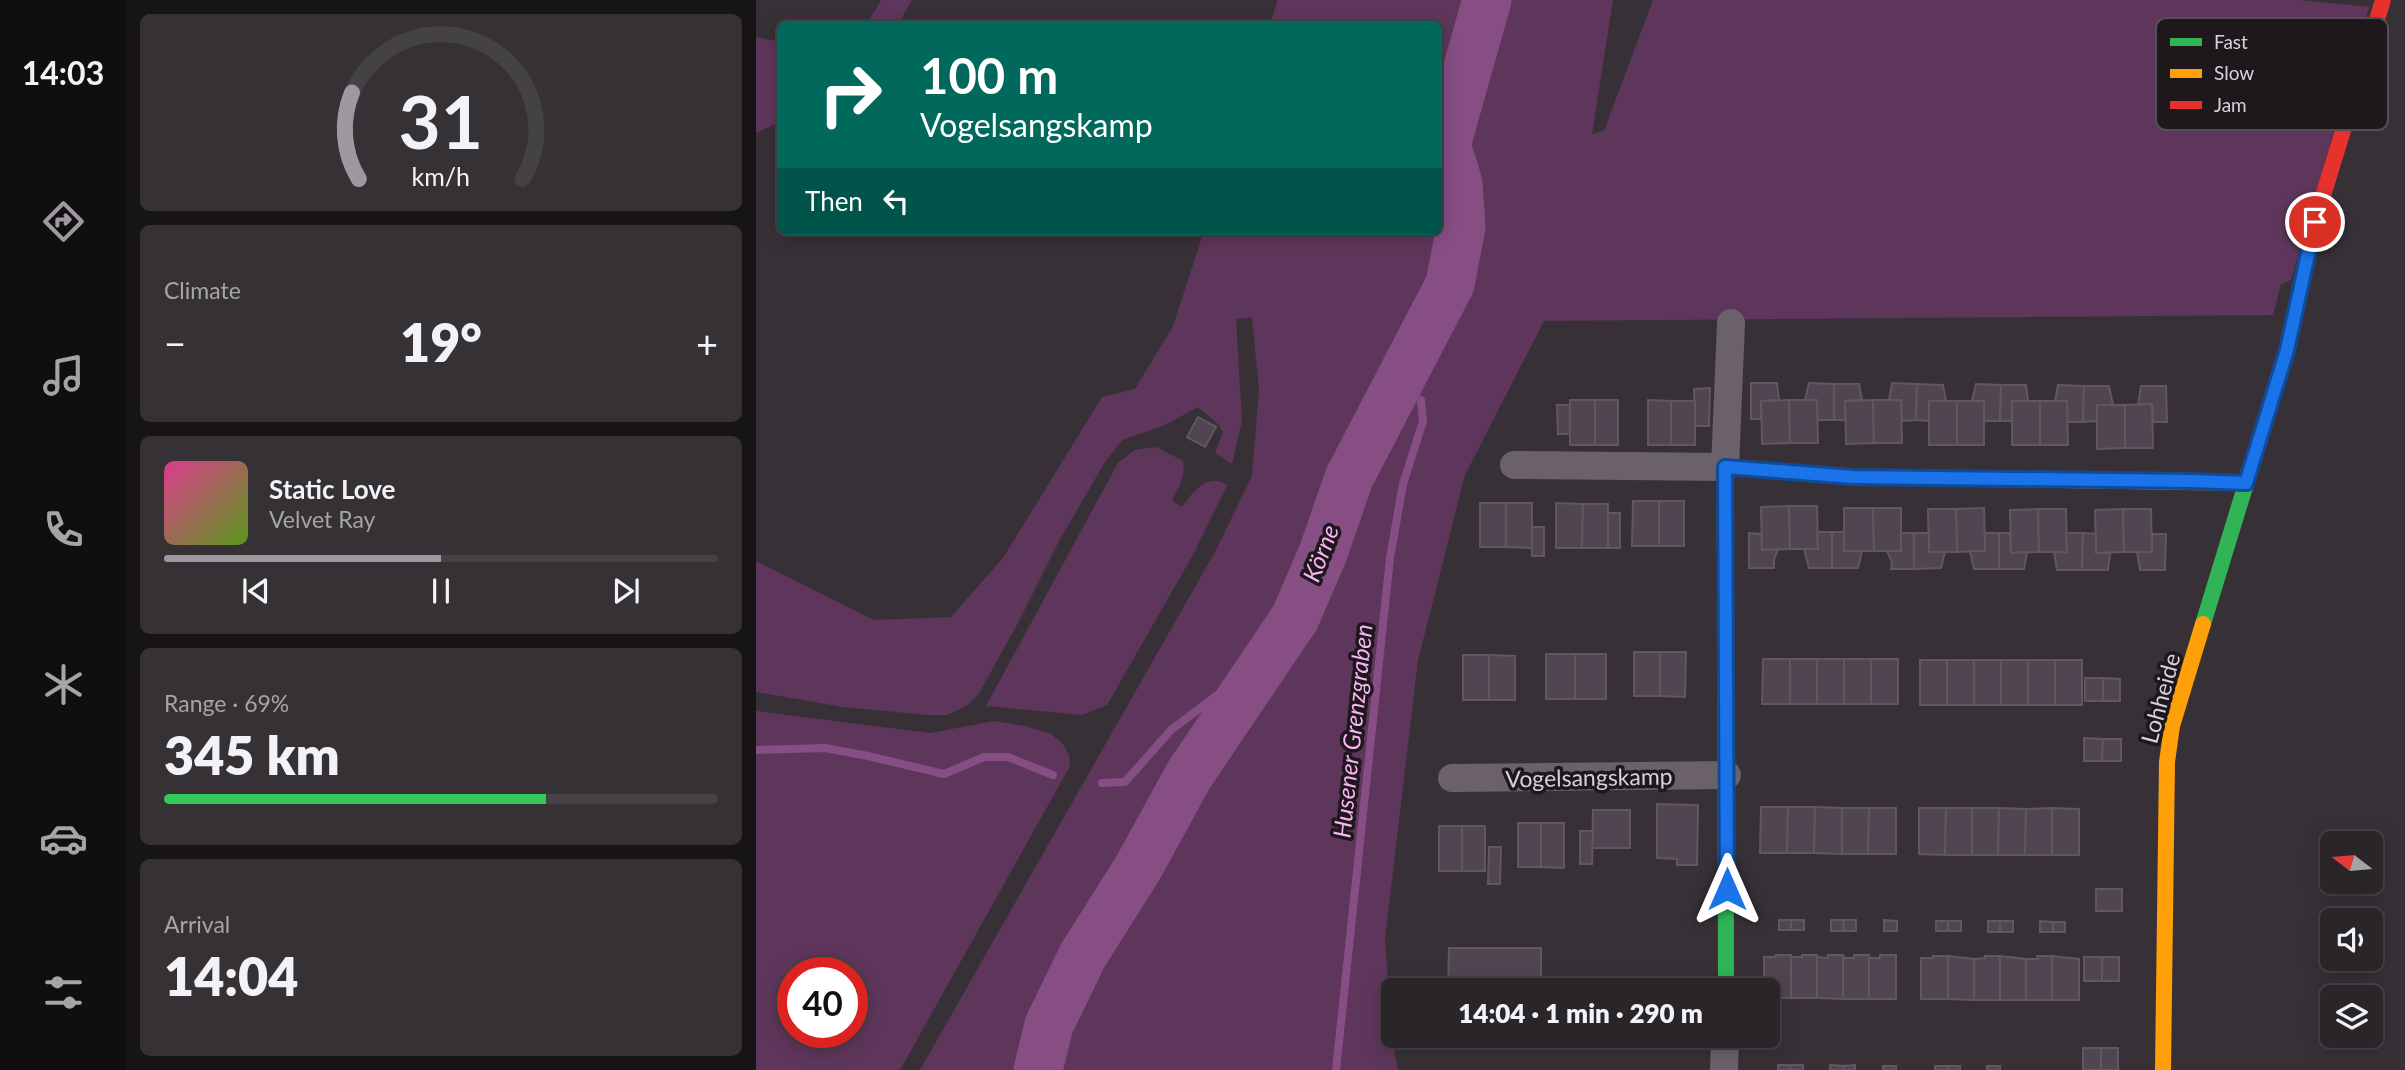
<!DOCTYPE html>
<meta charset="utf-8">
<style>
body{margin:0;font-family:Lato,sans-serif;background:#353135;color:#f1f3f6;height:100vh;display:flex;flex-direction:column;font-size:26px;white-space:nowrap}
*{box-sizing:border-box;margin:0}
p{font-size:23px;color:#a5a5a8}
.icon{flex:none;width:38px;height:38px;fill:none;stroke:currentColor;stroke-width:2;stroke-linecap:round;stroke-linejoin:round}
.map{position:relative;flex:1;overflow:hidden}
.sheet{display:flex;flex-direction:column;gap:14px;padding:14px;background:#171417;width:630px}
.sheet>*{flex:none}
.hud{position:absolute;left:21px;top:21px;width:665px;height:214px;border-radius:10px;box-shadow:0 4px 18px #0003,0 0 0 2px #454246;background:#00695c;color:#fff;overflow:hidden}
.needle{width:46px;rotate:286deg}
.tools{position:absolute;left:1564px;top:831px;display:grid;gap:14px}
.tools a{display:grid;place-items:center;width:63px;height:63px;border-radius:10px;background:#292529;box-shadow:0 4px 18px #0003,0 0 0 2px #454246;font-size:35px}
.speed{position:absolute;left:21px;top:957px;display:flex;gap:14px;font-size:35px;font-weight:700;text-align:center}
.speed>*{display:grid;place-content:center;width:91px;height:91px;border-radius:50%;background:#292529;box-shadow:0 4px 18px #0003,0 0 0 2px #454246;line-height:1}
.speed .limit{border:10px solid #d22;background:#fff;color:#111}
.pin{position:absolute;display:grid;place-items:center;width:60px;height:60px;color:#fff;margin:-30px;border:4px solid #fff;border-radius:50%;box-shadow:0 2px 7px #0007}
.me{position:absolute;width:77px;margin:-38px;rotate:0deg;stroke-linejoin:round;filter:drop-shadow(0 0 5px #0008)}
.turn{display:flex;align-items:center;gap:24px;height:147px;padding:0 28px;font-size:32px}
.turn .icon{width:91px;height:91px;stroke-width:2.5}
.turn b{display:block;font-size:49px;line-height:60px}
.then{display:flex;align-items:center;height:66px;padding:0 28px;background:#0003;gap:14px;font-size:26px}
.big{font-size:52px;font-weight:800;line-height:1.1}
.sheet .tile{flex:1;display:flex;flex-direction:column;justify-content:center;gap:10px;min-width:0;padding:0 24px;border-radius:10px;background:#353135}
.sheet .dial{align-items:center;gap:0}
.dial svg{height:182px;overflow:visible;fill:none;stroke:#454246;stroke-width:7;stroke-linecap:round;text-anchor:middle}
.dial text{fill:#f1f3f6;stroke:none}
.song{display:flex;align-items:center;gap:21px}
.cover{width:84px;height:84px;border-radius:10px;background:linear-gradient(135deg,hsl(330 70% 55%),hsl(90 70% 35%))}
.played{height:7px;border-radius:4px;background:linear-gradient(90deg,#a098a0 50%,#454246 50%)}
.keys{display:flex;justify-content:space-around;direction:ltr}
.heat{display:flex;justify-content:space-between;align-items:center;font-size:38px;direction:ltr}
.charge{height:10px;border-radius:5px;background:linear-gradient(90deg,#34c759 69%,#454246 0)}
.trip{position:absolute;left:625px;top:978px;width:399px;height:70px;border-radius:10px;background:#292529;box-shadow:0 4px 18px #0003,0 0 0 2px #454246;font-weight:800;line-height:70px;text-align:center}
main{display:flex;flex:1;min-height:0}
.menu{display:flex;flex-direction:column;width:126px;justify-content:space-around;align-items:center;background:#100f10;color:#a5a5a8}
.menu .icon{width:49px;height:49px}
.menu .selected{color:#a098a0}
.menu b{font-size:32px;color:#f1f3f6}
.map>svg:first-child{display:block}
.green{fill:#5e365b;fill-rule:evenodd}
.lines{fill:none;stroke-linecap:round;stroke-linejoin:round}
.stream{stroke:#874e84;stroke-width:8}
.river{stroke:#874e84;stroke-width:49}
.building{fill:#524552;stroke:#5f595e;stroke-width:2}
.street{stroke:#6b616a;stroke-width:28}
.fast{stroke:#30b455;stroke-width:16}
.slow{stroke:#ff9f0a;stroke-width:16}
.jam{stroke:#e5322d;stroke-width:16}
.route-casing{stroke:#114b97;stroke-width:18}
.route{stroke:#1a73e8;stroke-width:12}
.labels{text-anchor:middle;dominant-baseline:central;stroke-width:7;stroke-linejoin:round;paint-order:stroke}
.street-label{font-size:23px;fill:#d8d0d8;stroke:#1e181d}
.water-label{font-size:24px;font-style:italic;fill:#fab4f5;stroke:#1e181d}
.key{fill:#1e181d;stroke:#564f55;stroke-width:2}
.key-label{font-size:19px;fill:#d8d0d8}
</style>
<main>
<nav class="menu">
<b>14:03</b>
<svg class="icon selected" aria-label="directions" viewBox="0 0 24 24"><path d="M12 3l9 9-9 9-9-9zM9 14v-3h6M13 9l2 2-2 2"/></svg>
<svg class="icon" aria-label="music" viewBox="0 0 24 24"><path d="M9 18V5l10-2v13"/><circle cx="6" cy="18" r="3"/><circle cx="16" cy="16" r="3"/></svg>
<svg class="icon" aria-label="phone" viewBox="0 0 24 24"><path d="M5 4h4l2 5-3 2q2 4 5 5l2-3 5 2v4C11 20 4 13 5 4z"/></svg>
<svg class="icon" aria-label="climate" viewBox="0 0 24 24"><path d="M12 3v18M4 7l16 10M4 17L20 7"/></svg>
<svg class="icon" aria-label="car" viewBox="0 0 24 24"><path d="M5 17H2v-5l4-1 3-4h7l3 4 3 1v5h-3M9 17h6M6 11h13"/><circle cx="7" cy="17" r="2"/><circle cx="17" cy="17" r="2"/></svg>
<svg class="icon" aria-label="filters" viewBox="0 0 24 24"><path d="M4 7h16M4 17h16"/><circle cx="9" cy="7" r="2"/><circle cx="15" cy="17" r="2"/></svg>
</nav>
<section class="sheet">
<div class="tile dial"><svg viewBox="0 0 100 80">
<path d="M14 69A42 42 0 1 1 86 69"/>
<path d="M14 69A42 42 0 0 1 11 31" stroke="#a098a0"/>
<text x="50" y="56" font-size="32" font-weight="700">31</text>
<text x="50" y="72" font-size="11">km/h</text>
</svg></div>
<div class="tile"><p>Climate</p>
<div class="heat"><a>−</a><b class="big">19°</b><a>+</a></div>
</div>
<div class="tile">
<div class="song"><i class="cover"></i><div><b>Static Love</b><p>Velvet Ray</p></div></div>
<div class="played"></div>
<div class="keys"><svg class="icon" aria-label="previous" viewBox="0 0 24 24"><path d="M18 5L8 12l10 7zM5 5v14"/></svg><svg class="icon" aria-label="pause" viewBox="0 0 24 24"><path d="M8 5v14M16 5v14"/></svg><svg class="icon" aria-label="next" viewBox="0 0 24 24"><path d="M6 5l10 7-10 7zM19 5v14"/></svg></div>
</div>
<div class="tile"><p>Range · 69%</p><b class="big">345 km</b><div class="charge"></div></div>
<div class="tile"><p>Arrival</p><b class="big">14:04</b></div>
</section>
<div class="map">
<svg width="1649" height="1070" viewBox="0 0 1649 1070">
<rect width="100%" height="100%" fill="#373137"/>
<g class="green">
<path d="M 125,0 L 156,0 L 142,24 L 111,24 Z"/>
<path d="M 522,0 L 857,0 L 836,134 L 848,131 L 897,0 L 1543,0 L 1613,7 L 1535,280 L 1525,284 L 1517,315 L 788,321 L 709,475 L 662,660 L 629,939 L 636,1040 L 642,1070 L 164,1070 L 460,550 L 496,476 L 503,390 L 496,317 L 480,319 L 486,421 L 476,464 L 459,453 L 467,432 L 462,424 L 442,407 L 407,426 L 366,440 L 349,462 L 303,541 L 262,623 L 222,695 L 210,706 L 191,715 L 171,715 L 87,707 L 0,692 L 0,561 L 118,620 L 195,617 L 247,558 L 346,397 L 379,389 L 417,326 L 448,231 L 682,231 L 682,24 L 514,24 Z"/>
<path d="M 0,37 L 24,42 L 24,122 L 0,133 Z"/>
<path d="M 400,447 L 427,461 C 430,476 423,487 416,500 L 426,507 C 436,493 451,472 471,485 L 438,553 L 351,705 L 326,715 L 230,706 L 362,463 L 379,450 Z"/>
<path d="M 0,711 L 174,733 L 238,721 L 269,726 L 295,734 L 307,744 L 313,755 L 314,766 L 144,1070 L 0,1070 ZM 37,973 L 96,973 L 96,1032 L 37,1032 Z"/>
</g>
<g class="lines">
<g class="stream">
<path d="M 0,750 L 69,748 L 112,756 L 188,774 L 228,757 L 252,757 L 297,775"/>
<path d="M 346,783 L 369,782 L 415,730 L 460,696 L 490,690"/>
<path d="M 580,1070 L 634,558 L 647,484 L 667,421 L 665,400"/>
</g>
<path class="river" d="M 282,1070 L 293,1025 L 327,955 L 382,868 L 433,775 L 539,618 L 567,553 L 593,478 L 694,284 L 705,227 L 702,183 L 690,145 L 731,0"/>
</g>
<g class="building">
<path d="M 995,383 L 1021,383 L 1023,400 L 1005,401 L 1005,419 L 995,419 Z"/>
<path d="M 1053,383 L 1078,384 L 1078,420 L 1061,420 L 1061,400 L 1049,400 Z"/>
<path d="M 1136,383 L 1161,384 L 1160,420 L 1146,421 L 1145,400 L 1133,400 Z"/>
<path d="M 1078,384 L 1103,384 L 1106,400 L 1089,401 L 1089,420 L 1078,420 Z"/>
<path d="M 1161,384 L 1187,385 L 1190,401 L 1173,401 L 1173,421 L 1160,420 Z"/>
<path d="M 1220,384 L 1245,385 L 1244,421 L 1228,421 L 1228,401 L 1216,401 Z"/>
<path d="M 1245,385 L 1270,385 L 1272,401 L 1256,401 L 1256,421 L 1244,421 Z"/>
<path d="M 1302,385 L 1328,386 L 1327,422 L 1311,422 L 1311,401 L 1299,401 Z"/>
<path d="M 1328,386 L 1353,386 L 1357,405 L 1341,405 L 1341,421 L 1327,422 Z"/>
<path d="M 1385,386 L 1410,386 L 1411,422 L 1397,422 L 1396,404 L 1382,405 Z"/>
<path d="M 954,388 L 953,426 L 939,426 L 938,389 Z"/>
<rect x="814" y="400" width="25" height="45"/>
<rect x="839" y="400" width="23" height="45"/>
<path d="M 892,400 L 915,401 L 915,445 L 892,445 Z"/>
<path d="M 1033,400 L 1034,443 L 1006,444 L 1005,401 Z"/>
<path d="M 1033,400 L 1061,400 L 1062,443 L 1034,443 Z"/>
<path d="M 1117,400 L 1118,443 L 1090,444 L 1089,401 Z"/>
<path d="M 1117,400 L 1145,400 L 1146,443 L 1118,443 Z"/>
<rect x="915" y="401" width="24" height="44"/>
<rect x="1173" y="401" width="28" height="44"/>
<rect x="1201" y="401" width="27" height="44"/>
<rect x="1256" y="401" width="28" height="44"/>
<path d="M 1284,401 L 1311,401 L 1312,445 L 1284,445 Z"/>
<path d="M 1396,404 L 1397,448 L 1369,448 L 1369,405 Z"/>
<path d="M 801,405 L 814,405 L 814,434 L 802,434 Z"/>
<path d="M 1341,405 L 1369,405 L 1369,448 L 1341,449 Z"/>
<path d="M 442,417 L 460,427 L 449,447 L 431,437 Z"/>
<path d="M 877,501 L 903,501 L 903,546 L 876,546 Z"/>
<rect x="903" y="501" width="25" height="45"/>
<rect x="724" y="503" width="26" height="44"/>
<path d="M 750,503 L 776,503 L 776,548 L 750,547 Z"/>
<path d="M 800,503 L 827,504 L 826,548 L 800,548 Z"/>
<path d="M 827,504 L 852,504 L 852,548 L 826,548 Z"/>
<path d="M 1033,506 L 1034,549 L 1006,550 L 1005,507 Z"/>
<path d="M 1033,506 L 1061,506 L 1062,549 L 1034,549 Z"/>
<path d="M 1088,508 L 1117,508 L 1118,551 L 1088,551 Z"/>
<path d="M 1117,508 L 1145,508 L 1145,551 L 1118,551 Z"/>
<path d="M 1228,508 L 1229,551 L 1201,552 L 1200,509 Z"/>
<path d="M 1172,509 L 1200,509 L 1201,552 L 1173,552 Z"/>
<path d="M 1282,509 L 1283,552 L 1255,553 L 1254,510 Z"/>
<path d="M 1282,509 L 1310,509 L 1311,552 L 1283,552 Z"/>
<path d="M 1367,509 L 1368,552 L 1340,553 L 1339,510 Z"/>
<path d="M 1367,509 L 1395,509 L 1396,552 L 1368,552 Z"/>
<rect x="852" y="513" width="12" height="35"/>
<rect x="776" y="527" width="12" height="29"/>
<path d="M 1061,532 L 1076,532 L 1076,568 L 1053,568 L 1048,549 L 1062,549 Z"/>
<path d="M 1076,532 L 1088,532 L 1088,551 L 1106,551 L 1102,568 L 1076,568 Z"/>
<path d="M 993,533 L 1005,534 L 1006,550 L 1022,549 L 1018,560 L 1018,568 L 993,568 Z"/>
<path d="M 1145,533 L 1158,533 L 1158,569 L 1135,569 L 1136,562 L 1131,551 L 1145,551 Z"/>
<path d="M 1158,533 L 1173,533 L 1173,552 L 1189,552 L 1185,568 L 1158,569 Z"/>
<path d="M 1229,533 L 1243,533 L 1243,569 L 1218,569 L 1214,551 L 1229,551 Z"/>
<path d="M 1243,533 L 1254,533 L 1255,553 L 1271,552 L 1268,569 L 1243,569 Z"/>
<path d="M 1310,533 L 1327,533 L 1326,570 L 1301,570 L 1298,552 L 1311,552 Z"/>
<path d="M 1327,533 L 1340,534 L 1340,553 L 1354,553 L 1352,570 L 1326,570 Z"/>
<path d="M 1396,534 L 1410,534 L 1409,570 L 1384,570 L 1381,552 L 1396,552 Z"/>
<rect x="878" y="652" width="26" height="44"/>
<path d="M 904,652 L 930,652 L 929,697 L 904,696 Z"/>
<rect x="790" y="654" width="29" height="45"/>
<rect x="819" y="654" width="31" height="45"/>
<rect x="707" y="655" width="26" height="45"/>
<path d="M 733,655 L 759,656 L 759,700 L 733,700 Z"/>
<path d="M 1007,659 L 1034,659 L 1034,704 L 1006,704 Z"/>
<rect x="1034" y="659" width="27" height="45"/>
<rect x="1061" y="659" width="27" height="45"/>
<rect x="1088" y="659" width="27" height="45"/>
<rect x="1115" y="659" width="27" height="45"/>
<rect x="1164" y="660" width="27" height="45"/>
<rect x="1191" y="660" width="27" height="45"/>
<rect x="1218" y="660" width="27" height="45"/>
<rect x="1245" y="660" width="27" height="45"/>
<rect x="1272" y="660" width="27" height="45"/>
<rect x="1299" y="660" width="27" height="45"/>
<rect x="1329" y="678" width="18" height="23"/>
<path d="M 1347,678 L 1364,679 L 1364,701 L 1347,701 Z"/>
<path d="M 1328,738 L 1347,739 L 1346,761 L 1328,761 Z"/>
<path d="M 1347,739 L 1365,739 L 1365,761 L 1346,761 Z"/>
<path d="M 901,804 L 942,805 L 941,865 L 921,865 L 921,859 L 901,858 Z"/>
<path d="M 1005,807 L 1032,807 L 1031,853 L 1004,853 Z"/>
<path d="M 1032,807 L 1059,807 L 1058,853 L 1031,853 Z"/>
<path d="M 1059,807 L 1086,808 L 1086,854 L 1058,853 Z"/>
<path d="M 1086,808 L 1113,808 L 1112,854 L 1086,854 Z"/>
<path d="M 1113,808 L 1140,808 L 1140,854 L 1112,854 Z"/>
<path d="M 1163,808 L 1190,808 L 1189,855 L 1163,854 Z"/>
<path d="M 1190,808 L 1216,808 L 1216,855 L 1189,855 Z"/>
<path d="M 1216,808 L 1243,808 L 1242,855 L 1216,855 Z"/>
<path d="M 1243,808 L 1270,809 L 1269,855 L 1242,855 Z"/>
<path d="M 1296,808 L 1323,809 L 1323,855 L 1296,855 Z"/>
<path d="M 1296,808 L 1296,855 L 1269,855 L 1270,809 Z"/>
<path d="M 837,810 L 874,810 L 874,848 L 836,848 Z"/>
<rect x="762" y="823" width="23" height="44"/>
<path d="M 785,823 L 808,823 L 808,868 L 785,867 Z"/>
<rect x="683" y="826" width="23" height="45"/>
<rect x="706" y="826" width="23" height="45"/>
<path d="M 824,831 L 837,831 L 836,864 L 824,864 Z"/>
<path d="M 733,847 L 745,847 L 744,884 L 732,884 Z"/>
<rect x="1340" y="889" width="26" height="22"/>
<rect x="1023" y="920" width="12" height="10"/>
<rect x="1035" y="920" width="13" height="10"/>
<path d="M 1075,920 L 1088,920 L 1087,931 L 1075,931 Z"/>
<path d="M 1088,920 L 1100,920 L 1100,931 L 1087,931 Z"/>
<path d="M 1128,920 L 1141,921 L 1141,931 L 1128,931 Z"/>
<rect x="1180" y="921" width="12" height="10"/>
<rect x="1192" y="921" width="13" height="10"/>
<rect x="1232" y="921" width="12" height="11"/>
<rect x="1244" y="921" width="13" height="11"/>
<path d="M 1284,921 L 1297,922 L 1297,932 L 1284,932 Z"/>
<rect x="1297" y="922" width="12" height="10"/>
<path d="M 693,948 L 785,948 L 785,990 L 692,990 Z"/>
<path d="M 1020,955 L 1035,955 L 1035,998 L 1012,998 L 1012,990 L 1008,990 L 1008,957 L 1020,957 Z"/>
<path d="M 1035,955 L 1036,957 L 1046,957 L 1046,955 L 1061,955 L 1061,998 L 1035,998 Z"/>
<path d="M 1061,955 L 1062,957 L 1072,958 L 1072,955 L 1087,955 L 1087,999 L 1061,998 Z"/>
<path d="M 1087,955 L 1088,958 L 1098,958 L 1098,955 L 1113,955 L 1113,999 L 1087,999 Z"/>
<path d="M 1113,955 L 1114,958 L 1124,958 L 1124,955 L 1140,955 L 1140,999 L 1113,999 Z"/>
<path d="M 1177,956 L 1192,956 L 1192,999 L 1165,999 L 1165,958 L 1177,958 Z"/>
<path d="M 1192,956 L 1218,959 L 1218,1000 L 1192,999 Z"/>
<path d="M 1229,956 L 1244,956 L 1244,1000 L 1218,1000 L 1218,959 L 1229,958 Z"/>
<path d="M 1244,956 L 1270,959 L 1270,1000 L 1244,1000 Z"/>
<path d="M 1281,956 L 1296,956 L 1296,1000 L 1270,1000 L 1270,959 L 1282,959 Z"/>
<path d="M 1296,956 L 1323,959 L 1323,1000 L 1296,1000 Z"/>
<rect x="1328" y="957" width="18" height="24"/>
<rect x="1346" y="957" width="17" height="24"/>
<rect x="692" y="1036" width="92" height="4"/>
<rect x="1327" y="1048" width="18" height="22"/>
<rect x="1345" y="1048" width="17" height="22"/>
<path d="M 1022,1065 L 1035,1065 L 1034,1070 L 1022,1070 Z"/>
<path d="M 1035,1065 L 1047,1065 L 1047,1070 L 1034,1070 Z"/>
<path d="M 1074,1065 L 1087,1066 L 1087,1070 L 1074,1070 Z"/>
<path d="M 1099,1065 L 1099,1070 L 1087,1070 L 1087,1066 Z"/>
<rect x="1127" y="1066" width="13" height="4"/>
<rect x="1179" y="1066" width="12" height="4"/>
<rect x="1191" y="1066" width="13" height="4"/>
<rect x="1231" y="1066" width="13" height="4"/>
</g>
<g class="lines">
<g class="street">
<path d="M 758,465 L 969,467 L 975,323"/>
<path d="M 696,778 L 971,775"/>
<path d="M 968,1070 L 969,1036"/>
</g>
<g class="fast">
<path d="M 1447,624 L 1531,350 L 1547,277"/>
<path d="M 970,990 L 969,467 L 1097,477 L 1176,478"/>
</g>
<g class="slow">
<path d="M 1176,478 L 1490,483"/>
<path d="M 1407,1070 L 1411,762 L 1416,726 L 1447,624"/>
</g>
<path class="jam" d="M 1547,277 L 1559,222 L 1627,0"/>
</g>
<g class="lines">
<g class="route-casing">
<path id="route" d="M 971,889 L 969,467 L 1097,477 L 1435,481 L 1490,483 L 1531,350 L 1559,222"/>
</g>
<use href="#route" class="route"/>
</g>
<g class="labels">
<g class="street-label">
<text transform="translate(1404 698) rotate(-75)">Lohheide</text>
<text transform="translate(833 777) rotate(-1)">Vogelsangskamp</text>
</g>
<g class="water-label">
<text transform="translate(564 553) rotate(-69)">Körne</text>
<text transform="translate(596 731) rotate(-84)">Husener Grenzgraben</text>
</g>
</g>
<rect x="1400" y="18" width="232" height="112" rx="10" class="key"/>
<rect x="1414" y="38" width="32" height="8" fill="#30b455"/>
<rect x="1414" y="69" width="32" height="9" fill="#ff9f0a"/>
<rect x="1414" y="101" width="32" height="8" fill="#e5322d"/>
<g class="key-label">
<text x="1458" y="49">Fast</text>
<text x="1458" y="80">Slow</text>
<text x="1458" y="112">Jam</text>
</g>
</svg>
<div class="tools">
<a><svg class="needle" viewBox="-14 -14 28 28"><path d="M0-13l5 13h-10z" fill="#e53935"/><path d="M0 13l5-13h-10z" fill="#a5a5a8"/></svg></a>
<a><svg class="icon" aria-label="sound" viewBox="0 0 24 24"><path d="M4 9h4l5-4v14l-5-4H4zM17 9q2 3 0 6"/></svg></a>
<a><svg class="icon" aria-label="layers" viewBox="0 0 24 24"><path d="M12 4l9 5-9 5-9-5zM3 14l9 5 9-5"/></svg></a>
</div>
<div class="speed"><div class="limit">40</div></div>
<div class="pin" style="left:1559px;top:222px;background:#d93025"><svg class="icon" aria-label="arrive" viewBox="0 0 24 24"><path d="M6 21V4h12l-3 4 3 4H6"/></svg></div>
<svg class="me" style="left:971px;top:889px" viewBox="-20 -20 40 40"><path d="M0-17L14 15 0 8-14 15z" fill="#1a73e8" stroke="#fff" stroke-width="4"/></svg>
<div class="trip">14:04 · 1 min · 290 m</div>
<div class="hud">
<div class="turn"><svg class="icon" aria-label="right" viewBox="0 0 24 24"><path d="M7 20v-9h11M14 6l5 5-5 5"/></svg><div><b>100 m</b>Vogelsangskamp</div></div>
<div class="then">Then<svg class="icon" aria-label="left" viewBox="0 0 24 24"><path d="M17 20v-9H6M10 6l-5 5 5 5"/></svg></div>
</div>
</div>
</main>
